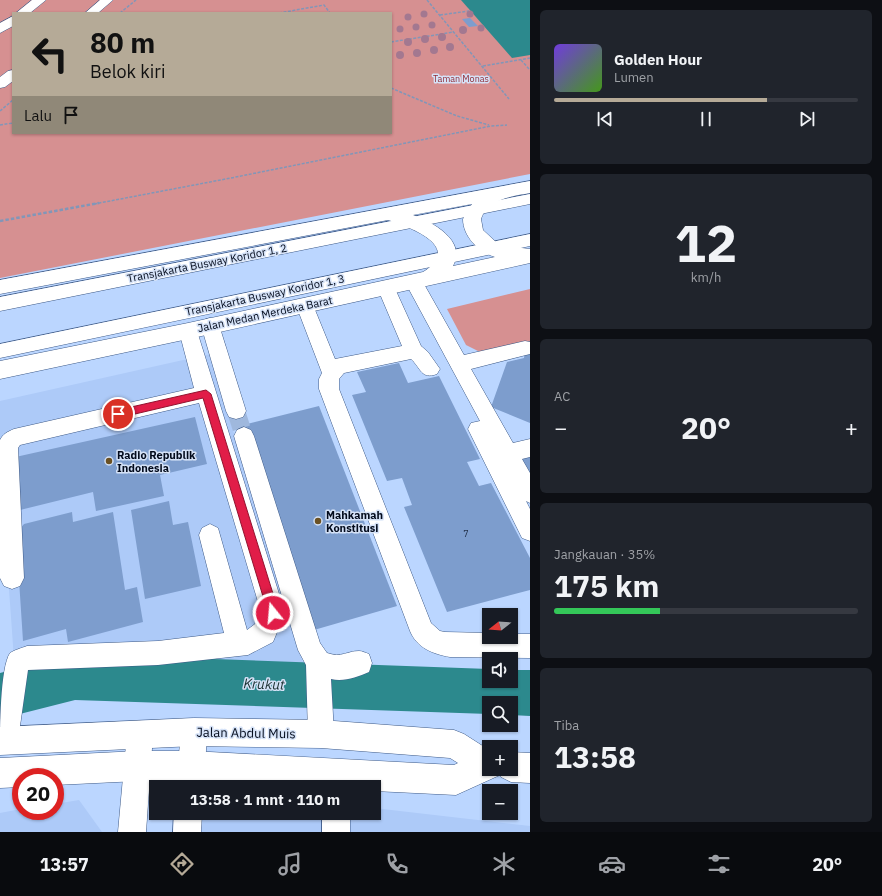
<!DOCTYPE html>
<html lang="id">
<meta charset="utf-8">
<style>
body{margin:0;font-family:"IBM Plex Sans",sans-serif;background:#20242c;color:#f1f3f6;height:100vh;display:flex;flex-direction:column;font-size:15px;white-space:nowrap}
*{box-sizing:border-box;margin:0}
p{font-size:13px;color:#9ea1a6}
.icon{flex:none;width:22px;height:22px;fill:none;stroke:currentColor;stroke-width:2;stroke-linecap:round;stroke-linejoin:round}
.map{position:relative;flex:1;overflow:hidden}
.sheet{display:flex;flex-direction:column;gap:10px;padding:10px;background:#0d0f14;width:352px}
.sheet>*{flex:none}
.hud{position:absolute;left:12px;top:12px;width:380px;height:122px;border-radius:0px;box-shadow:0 1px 3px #0004;background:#b5aa97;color:#111;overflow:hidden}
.needle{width:26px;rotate:253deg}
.controls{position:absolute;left:482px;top:608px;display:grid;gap:8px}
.controls a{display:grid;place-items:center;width:36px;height:36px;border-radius:0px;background:#171b24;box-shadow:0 1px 3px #0004;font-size:20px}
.speed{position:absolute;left:12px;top:768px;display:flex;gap:8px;font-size:20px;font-weight:700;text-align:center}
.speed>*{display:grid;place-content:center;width:52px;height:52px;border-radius:50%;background:#171b24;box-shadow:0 1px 3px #0004;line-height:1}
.speed .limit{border:6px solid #d22;background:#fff;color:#111}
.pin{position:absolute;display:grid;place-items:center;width:34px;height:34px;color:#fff;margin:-17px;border:2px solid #fff;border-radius:50%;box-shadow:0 1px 4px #0007}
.me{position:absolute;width:44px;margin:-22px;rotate:343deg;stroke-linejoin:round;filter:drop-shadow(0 0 3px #0008)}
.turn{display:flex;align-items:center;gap:14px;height:84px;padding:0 12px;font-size:18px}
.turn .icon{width:52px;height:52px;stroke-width:2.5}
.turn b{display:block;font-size:28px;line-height:34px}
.then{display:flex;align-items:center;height:38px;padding:0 12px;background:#0003;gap:8px;font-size:15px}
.big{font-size:30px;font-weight:700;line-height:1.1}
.sheet .card{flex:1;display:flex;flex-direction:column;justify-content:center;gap:6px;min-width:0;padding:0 14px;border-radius:6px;background:#20242c}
.sheet .dial{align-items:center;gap:0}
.dial b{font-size:52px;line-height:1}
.song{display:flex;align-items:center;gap:12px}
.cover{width:48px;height:48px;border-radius:6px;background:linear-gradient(135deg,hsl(260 70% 55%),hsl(100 70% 35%))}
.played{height:4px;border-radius:2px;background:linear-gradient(90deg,#b5aa97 70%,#363941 70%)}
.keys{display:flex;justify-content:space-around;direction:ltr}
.heat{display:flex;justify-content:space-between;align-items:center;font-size:22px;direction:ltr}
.charge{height:6px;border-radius:3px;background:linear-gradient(90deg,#34c759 35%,#363941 0)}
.trip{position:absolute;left:149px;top:780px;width:232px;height:40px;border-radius:0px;background:#171b24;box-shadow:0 1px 3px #0004;font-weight:700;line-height:40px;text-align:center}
.dock{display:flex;height:64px;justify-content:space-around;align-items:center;background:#090b0e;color:#9ea1a6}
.dock .icon{width:28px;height:28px}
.dock .on{color:#b5aa97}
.dock b{font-size:18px;color:#f1f3f6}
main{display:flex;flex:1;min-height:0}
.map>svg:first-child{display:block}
.built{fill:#adcaf8}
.green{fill:#d69091;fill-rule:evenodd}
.water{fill:#2c898d}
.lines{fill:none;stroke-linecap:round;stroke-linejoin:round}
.river{fill:#2c898d;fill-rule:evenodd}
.building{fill:#7d9dcd}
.minor-tunnel{stroke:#9fb8dd;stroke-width:18;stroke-dasharray:18 9;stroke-linecap:butt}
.minor-casing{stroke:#3e5a87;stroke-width:1}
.major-casing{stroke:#3e5a87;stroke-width:1}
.path-far1{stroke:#8196b8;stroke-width:1.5;stroke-dasharray:3 1.5;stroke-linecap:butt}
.path{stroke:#8196b8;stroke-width:2.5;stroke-dasharray:3.5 2;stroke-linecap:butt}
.minor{fill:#fff;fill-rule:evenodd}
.major{fill:#fff;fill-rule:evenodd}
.tree{fill:#a37890}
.route{fill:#e11d48;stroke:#92132f}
.poi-dot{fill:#6b5123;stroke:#d5e2f7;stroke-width:1.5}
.labels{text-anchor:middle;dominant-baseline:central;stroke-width:3;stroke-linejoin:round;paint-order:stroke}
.far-park-label{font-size:9px;fill:#902b35;stroke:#d5e2f7}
.number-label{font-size:9px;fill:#223048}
.street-label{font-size:11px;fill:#030b1c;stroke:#d5e2f7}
.poi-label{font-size:11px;font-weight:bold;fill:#030b1c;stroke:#d5e2f7;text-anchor:start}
.near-street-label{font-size:13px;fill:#030b1c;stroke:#d5e2f7}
.near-water-label{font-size:14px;font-style:italic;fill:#1c3132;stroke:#d5e2f7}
</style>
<main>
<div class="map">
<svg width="530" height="832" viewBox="0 0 530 832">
<rect width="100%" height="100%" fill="#bbd6ff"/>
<g class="built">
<path d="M 210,354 L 305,669 L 134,659 L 79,664 L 15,673 L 0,464 L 0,401 Z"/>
<path d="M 79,800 L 102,832 L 0,832 L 0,813 L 21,809 L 21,811 L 55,811 L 55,804 Z"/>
<path d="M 374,808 L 530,826 L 530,832 L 197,832 L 198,813 L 374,813 Z"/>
</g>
<g class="green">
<path d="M 0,0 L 530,0 L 530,174 L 0,278 ZM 13,13 L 391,13 L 391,133 L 13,133 Z"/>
<path d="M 530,289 L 530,346 L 488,356 L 466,345 L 447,309 Z"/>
</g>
<path class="water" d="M 461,0 L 530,0 L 530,55 L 512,58 Z"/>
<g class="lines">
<path class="river" d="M 75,654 L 489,669 L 489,681 L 511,681 L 511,670 L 530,670 L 530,716 L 511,715 L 511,703 L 489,703 L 489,714 L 75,700 L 0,719 L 0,673 Z"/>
</g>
<g class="building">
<path d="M 470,18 L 478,26 L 469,27 L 462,19 Z"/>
<path d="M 530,341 L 530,423 L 491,407 L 507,362 L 524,358 L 525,348 Z"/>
<path d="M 399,363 L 408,383 L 439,376 L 480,459 L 467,462 L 479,486 L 491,483 L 530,558 L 530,590 L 447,612 L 404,507 L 412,505 L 402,478 L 387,481 L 352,395 L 366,392 L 357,372 Z"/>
<path d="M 319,406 L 397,606 L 307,632 L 243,425 Z"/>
<path d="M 195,417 L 207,464 L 160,475 L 164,496 L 96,511 L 93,492 L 16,511 L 11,458 Z"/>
<path d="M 530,456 L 530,490 L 515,461 Z"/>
<path d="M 169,501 L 173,525 L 188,522 L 201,586 L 145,599 L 131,510 Z"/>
<path d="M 72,512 L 73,522 L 113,512 L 125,590 L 137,587 L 143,622 L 68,642 L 66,629 L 23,641 L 16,534 L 24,524 Z"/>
</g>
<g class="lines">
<path class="minor-tunnel" d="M 236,411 L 244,436"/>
<g class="minor-casing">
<g id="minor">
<path d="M 32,0 L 46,0 L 30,13 L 16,13 Z"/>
<path d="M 100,0 L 113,0 L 98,13 L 85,13 Z"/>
<path d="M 13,16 L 13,26 L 0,33 L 0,23 Z"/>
<path d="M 13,70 L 13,81 L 5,87 L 0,88 L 0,77 L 8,71 Z"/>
<path d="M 530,194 L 530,204 L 0,311 L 0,297 Z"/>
<path d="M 530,234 L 530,246 L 0,358 L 0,344 Z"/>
<path d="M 414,276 L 420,277 L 464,355 L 525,341 L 530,342 L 530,354 L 471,369 L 513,443 L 530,439 L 530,457 L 522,459 L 530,473 L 530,503 L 526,501 L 530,509 L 530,541 L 522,538 L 468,429 L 471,423 L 480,421 L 405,282 L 408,277 Z"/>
<path d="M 386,281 L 392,282 L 421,346 L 428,352 L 440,369 L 437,374 C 421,380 421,368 411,359 L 344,373 L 339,379 L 339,389 L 431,623 L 440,631 L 445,632 L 489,633 L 489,637 L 511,637 L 511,634 L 530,634 L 530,658 L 450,657 C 433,654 417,648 410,631 L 319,389 L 319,379 L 322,373 L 296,305 L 299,300 L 305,298 L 311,300 L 335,359 L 402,346 L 377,287 L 380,282 Z"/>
<path d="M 210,318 L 216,320 L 219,325 L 246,411 L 243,417 L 236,419 L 229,417 L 226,411 L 201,325 L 204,320 Z"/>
<path d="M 188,324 L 194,326 L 197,331 L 285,613 L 273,642 L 248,655 L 158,665 L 28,670 L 18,740 L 14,749 L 5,753 L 0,751 C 0,730 0,668 10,653 C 14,650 22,648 27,646 L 158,641 L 224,633 L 199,535 L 202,528 L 210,524 L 218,528 L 247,630 L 255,624 L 261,612 L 199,403 L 20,445 L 18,448 L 24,578 L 20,586 L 12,589 L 4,586 L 0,578 L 0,440 C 3,434 7,432 14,429 L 194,388 L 179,331 L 182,326 Z"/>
<path d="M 244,427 L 251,430 L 254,436 L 320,643 L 327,653 C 342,658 347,651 359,651 C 362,651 366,653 369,654 L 372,663 L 369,672 C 357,677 344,682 331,679 L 334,734 L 330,743 L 321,747 L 312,743 L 308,734 L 306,665 L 298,650 L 234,436 L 237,430 Z"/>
<path d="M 194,719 L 203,723 L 207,732 L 204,787 L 176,787 L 181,732 L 185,723 Z"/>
<path d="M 140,721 L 149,725 L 153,734 L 146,832 L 118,832 L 127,734 L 131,725 Z"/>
<path d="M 174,813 L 202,813 L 201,832 L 173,832 Z"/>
<rect x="322" y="813" width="28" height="19"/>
</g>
</g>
<g class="major-casing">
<g id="major">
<path d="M 530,181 L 530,193 C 513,196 487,199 481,219 L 483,230 L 497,243 L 505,246 L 530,249 L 530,263 L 188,339 L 0,379 L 0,361 L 188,323 L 423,272 C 464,247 410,227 388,220 L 0,294 L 0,280 ZM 472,204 L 463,219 C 463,237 479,252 495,257 L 453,266 C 467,240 432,222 413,215 Z"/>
<path d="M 194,718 L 321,720 L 454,730 L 464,734 L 489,750 L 489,769 L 511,769 L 511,752 L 530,753 L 530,783 L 511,782 L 501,777 L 500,775 L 456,795 L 374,791 L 374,787 L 308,787 L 191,781 L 138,781 L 55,785 L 55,777 L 21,777 L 21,787 L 0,788 L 0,758 L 138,751 L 191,751 L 454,765 L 458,763 L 450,758 L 321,748 L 194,746 L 0,755 L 0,727 Z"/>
</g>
</g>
<g class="path-far1">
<path d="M 427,0 L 509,99"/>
<path d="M 120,13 L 136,0"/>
<path d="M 279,13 L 324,5 L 330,13"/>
<path d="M 440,15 L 469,11"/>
<path d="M 391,42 L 454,32"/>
<path d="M 521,60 L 530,70"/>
<path d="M 483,66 L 530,58"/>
<path d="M 391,88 L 457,116 L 489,125"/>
<path d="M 0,111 L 13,100"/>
<path d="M 0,125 L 13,123"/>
<path d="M 94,204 L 231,178 L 491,126 L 507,125"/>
</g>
<path class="path" d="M 0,221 L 99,203"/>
<use href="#minor" class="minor"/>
<use href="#major" class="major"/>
</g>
<g class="tree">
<circle cx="424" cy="14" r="3.5"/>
<circle cx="470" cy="14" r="3.5"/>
<circle cx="408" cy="17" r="3.5"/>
<circle cx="432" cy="25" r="3.5"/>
<circle cx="416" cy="27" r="3.5"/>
<circle cx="481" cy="28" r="3.5"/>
<circle cx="400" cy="29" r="3.5"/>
<circle cx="463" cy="30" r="4"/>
<circle cx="442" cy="37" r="4"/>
<circle cx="425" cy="39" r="4"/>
<circle cx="408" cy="42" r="4"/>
<circle cx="450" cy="47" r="4"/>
<circle cx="434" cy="50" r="4"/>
<circle cx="417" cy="53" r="4"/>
<circle cx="400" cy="55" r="4"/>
</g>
<path class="route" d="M 206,390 L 211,394 L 279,613 L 277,617 L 273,619 L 269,617 L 268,613 L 203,398 L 118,418 L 114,417 L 113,414 L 114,412 L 118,410 Z"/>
<g class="poi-dot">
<circle cx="109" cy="461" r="4"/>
<circle cx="318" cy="521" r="4"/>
</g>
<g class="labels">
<g class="far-park-label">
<text x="461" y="78">Taman Monas</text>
</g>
<g class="number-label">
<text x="466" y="533">7</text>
</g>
<g class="street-label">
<text transform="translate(207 263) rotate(-11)">Transjakarta Busway Koridor 1, 2</text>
<text transform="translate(265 295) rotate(-12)">Transjakarta Busway Koridor 1, 3</text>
<text transform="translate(265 314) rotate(-12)">Jalan Medan Merdeka Barat</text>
</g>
<g class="poi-label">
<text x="117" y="455">Radio Republik<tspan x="117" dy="13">Indonesia</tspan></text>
<text x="326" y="515">Mahkamah<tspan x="326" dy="13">Konstitusi</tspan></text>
</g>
<g class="near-street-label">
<text transform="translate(246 733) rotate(1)">Jalan Abdul Muis</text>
</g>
<g class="near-water-label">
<text transform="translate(264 684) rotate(2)">Krukut</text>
</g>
</g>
</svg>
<div class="controls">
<a><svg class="needle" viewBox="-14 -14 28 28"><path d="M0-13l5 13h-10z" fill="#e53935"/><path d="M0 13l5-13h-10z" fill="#9ea1a6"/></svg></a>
<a><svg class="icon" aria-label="sound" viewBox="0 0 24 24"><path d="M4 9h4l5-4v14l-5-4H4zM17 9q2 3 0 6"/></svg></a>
<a><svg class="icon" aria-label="search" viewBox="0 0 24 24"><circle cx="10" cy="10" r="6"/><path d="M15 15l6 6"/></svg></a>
<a>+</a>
<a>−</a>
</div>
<div class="speed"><div class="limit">20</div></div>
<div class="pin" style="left:118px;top:414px;background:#d93025"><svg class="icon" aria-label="arrive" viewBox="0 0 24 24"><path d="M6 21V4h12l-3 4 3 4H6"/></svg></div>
<svg class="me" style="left:273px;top:613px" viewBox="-20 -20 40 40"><circle r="17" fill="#e11d48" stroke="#fff" stroke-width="3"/><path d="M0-11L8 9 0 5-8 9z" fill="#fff"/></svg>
<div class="trip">13:58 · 1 mnt · 110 m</div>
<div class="hud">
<div class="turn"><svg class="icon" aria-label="left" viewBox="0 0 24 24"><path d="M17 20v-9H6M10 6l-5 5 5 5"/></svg><div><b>80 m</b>Belok kiri</div></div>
<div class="then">Lalu<svg class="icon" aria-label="arrive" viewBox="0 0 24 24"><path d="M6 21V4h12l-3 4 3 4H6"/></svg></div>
</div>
</div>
<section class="sheet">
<div class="card">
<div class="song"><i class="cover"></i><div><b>Golden Hour</b><p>Lumen</p></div></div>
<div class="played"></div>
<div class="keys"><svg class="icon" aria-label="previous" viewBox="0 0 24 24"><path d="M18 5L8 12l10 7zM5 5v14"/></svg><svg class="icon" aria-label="pause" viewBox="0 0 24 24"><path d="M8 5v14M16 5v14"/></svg><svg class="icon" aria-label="next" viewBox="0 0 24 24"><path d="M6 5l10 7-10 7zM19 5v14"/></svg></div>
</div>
<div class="card dial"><b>12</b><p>km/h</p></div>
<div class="card"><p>AC</p>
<div class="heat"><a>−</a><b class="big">20°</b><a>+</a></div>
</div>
<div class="card"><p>Jangkauan · 35%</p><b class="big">175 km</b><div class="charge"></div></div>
<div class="card"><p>Tiba</p><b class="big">13:58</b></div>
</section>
</main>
<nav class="dock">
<b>13:57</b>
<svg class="icon on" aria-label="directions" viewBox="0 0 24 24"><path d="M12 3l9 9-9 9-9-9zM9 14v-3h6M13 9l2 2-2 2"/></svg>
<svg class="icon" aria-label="music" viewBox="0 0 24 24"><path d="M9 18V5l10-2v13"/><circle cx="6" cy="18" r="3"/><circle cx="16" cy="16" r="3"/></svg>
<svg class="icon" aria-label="phone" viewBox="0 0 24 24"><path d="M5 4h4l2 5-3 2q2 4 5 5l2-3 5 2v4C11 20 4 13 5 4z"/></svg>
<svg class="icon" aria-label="climate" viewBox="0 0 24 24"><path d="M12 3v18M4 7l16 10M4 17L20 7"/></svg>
<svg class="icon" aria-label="car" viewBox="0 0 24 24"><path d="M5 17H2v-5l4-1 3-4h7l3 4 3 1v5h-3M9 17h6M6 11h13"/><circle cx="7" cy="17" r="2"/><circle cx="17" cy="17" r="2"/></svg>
<svg class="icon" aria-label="filters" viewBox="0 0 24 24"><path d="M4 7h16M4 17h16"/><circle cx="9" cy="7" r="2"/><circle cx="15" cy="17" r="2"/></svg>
<b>20°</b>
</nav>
